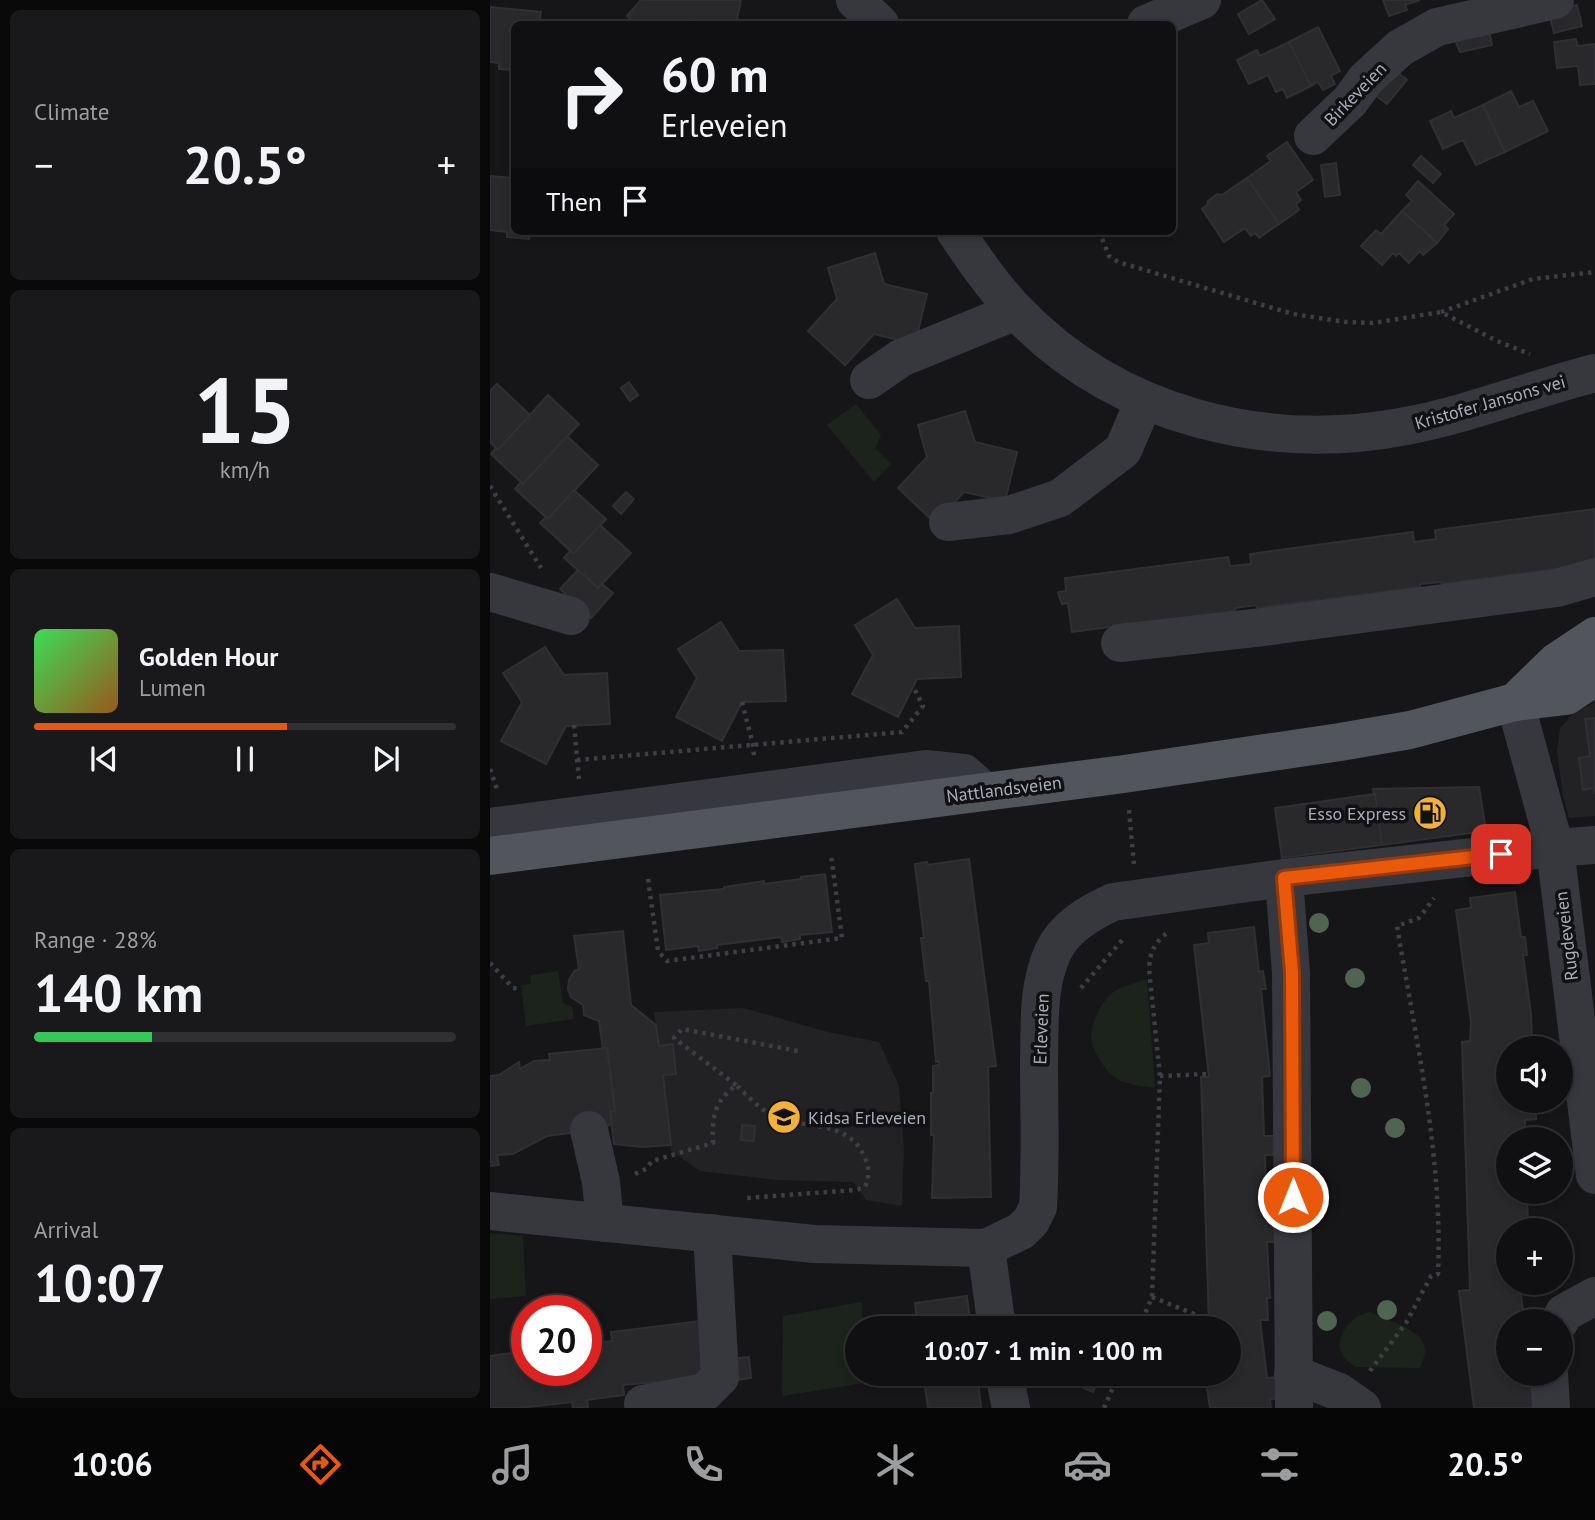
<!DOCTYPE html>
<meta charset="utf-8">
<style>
body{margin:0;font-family:"PT Sans",sans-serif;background:#19191b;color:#f1f3f6;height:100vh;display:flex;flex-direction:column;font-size:26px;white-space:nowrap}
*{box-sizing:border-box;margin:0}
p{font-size:23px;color:#9c9d9f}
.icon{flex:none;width:38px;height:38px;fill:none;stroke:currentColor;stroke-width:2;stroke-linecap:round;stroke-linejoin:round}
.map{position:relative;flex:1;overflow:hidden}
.sheet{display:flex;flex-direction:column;gap:10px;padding:10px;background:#09090a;width:490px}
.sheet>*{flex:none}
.hud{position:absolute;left:21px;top:21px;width:665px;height:214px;border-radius:10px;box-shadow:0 4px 10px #0003,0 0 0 2px #303032;background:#101012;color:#f1f3f6;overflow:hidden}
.tools{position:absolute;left:1006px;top:1036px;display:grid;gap:14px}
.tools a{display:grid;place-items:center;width:77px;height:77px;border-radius:50%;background:#101012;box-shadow:0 4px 10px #0003,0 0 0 2px #303032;font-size:35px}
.speed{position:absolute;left:21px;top:1295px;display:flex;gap:14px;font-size:35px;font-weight:700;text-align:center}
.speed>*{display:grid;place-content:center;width:91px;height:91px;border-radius:50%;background:#101012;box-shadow:0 4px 10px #0003,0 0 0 2px #303032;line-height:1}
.speed .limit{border:10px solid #d22;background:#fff;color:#111}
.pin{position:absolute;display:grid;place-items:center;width:60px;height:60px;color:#fff;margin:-30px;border-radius:14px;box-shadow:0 4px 10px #0006}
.me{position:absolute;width:77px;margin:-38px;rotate:0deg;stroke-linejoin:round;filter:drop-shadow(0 0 5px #0008)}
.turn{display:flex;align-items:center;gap:24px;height:147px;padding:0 35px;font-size:32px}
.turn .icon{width:91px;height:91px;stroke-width:2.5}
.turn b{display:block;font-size:49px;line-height:60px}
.then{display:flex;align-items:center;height:66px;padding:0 35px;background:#0003;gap:14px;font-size:26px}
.big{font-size:52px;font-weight:700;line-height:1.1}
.sheet .widget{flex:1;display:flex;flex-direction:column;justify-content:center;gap:10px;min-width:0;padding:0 24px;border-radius:10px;background:#19191b}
.sheet .dial{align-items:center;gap:0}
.dial b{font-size:91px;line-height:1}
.song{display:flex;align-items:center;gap:21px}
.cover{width:84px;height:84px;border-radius:10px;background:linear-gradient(135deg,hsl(130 70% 55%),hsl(30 70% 35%))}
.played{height:7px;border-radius:4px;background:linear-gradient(90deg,#ea580c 60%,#303032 60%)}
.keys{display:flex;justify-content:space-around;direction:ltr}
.heat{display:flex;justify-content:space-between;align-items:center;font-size:38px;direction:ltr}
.charge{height:10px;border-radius:5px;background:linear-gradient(90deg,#34c759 28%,#303032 0)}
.trip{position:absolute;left:355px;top:1316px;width:396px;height:70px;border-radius:35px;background:#101012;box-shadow:0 4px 10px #0003,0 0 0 2px #303032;font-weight:700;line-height:70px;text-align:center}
.tabs{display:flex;height:112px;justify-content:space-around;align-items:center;background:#060607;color:#9c9d9f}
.tabs .icon{width:49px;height:49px}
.tabs .active{color:#ea580c}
.tabs b{font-size:32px;color:#f1f3f6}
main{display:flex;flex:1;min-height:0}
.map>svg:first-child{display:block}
.built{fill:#222225}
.green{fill:#1c231d}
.building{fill:#29292c;stroke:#303034;stroke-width:2}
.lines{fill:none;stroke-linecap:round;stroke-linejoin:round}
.path{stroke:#3d3f44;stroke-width:4.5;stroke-dasharray:3.5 5;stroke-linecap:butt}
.minor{stroke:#37383d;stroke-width:38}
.major{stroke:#53555c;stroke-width:38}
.tree{fill:#506452}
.route-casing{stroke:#983908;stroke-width:18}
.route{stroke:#ea580c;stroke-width:12}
.labels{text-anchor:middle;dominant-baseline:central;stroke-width:7;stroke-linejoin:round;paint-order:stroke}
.street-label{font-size:18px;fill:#a8adb8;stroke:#111113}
.poi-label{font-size:18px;fill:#a8adb8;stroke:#111113;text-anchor:end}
</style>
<main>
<section class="sheet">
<div class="widget"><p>Climate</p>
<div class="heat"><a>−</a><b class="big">20.5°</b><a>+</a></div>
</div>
<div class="widget dial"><b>15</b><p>km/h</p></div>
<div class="widget">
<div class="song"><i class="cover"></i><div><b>Golden Hour</b><p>Lumen</p></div></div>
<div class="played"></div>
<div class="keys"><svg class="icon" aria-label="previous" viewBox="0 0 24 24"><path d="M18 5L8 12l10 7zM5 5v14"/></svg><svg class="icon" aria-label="pause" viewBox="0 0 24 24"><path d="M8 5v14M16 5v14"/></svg><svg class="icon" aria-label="next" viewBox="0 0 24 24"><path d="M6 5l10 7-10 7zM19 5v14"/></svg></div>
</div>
<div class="widget"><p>Range · 28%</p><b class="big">140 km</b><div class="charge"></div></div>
<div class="widget"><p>Arrival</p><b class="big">10:07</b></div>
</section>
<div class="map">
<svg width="1105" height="1408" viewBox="0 0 1105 1408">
<rect width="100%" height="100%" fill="#161618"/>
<g class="built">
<path d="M 1105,702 L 1105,816 L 1079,818 L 1073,796 L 1067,751 L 1070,728 L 1084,713 Z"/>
<path d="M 254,1008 L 338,1032 L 389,1042 L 409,1086 L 414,1148 L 412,1206 L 376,1200 L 363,1182 L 287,1180 L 210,1171 L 181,1151 L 164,1012 Z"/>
</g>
<g class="green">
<path d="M 366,404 L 391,435 L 385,448 L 401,464 L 384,482 L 337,425 Z"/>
<path d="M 68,971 L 73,1003 L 82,1007 L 84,1019 L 36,1026 L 31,985 L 41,984 L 40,975 Z"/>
<path d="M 657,979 L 665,1088 C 653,1086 634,1085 623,1076 C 615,1070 602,1049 601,1039 C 600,1025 611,1003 621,994 C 630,986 646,983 657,979 Z"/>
<path d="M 0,1233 L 33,1236 L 36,1296 L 0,1299 Z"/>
<path d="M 372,1302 L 373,1328 L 368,1328 L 368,1374 L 374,1374 L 374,1383 L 292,1396 L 293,1316 Z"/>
<path d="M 879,1312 C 905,1324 952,1333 929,1368 L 865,1367 C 859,1362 852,1357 850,1349 C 847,1332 864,1315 879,1312 Z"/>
</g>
<g class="building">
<path d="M 151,0 L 251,0 L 246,24 L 226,24 L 203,19 L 198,24 L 146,24 L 137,16 Z"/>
<path d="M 772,0 L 785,19 L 759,34 L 748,14 Z"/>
<path d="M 893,0 L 930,0 L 915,5 L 917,10 L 899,16 Z"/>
<path d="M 1087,5 L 1092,26 L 1064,33 L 1059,12 Z"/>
<path d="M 0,7 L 51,12 L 49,24 L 24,24 L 24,70 L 9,69 L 9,63 L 0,62 Z"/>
<path d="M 998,25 L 1002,45 L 970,52 L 962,33 Z"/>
<path d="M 828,27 L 850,71 L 841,76 L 845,84 L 833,90 L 828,82 L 821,86 L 799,42 Z"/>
<path d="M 1086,39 L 1087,46 L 1105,44 L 1105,84 L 1090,85 L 1088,66 L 1067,68 L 1064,42 Z"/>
<path d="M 799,42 L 821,86 L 797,98 L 793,89 L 786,92 L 778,75 L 759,84 L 747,60 L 767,50 L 770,56 Z"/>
<path d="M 906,71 L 917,80 L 897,104 L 885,95 Z"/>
<path d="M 1021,91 L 1029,107 L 1043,101 L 1058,131 L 1015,152 L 993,105 Z"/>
<path d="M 993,105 L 1015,152 L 986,165 L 973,140 L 953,149 L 940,121 L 961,111 L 964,118 Z"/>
<path d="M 797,142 L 823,180 L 806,192 L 811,200 L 806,204 L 809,210 L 789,224 L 757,178 L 781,161 L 777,156 Z"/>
<path d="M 931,156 L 951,174 L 943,183 L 923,165 Z"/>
<path d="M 846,163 L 850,195 L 835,197 L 831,165 Z"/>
<path d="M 0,176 L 24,178 L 24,231 L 53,231 L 53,235 L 40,234 L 39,239 L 17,237 L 17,232 L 0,230 Z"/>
<path d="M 757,178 L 789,224 L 769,238 L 765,233 L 761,236 L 755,228 L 734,242 L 712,209 L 717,205 L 718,201 L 727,194 L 732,195 Z"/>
<path d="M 928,181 L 964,214 L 954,225 L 958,229 L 947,243 L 912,211 L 922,201 L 916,195 Z"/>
<path d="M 912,211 L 947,243 L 933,255 L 930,251 L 919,263 L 909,253 L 906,256 L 903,253 L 892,265 L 871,246 L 886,230 L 891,234 Z"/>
<path d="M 385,253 L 394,284 L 437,294 L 425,344 L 384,334 L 355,365 L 318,331 L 347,299 L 338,268 Z"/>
<path d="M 139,382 L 148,395 L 140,401 L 131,388 Z"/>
<path d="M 7,384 L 40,415 L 8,450 L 0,442 L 0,391 Z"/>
<path d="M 58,395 L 89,424 L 33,484 L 1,454 L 6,448 L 8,450 Z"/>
<path d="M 475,411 L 485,442 L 527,452 L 515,501 L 474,492 L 445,523 L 408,488 L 437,457 L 428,425 Z"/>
<path d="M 77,436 L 108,465 L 58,519 L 25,489 L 31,482 L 33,484 Z"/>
<path d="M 84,490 L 116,519 L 84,554 L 50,523 L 56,517 L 58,519 Z"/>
<path d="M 136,492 L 144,499 L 131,514 L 123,506 Z"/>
<path d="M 1105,509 L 1105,564 L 952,584 L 951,582 L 930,584 L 930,587 L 767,608 L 766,605 L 745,608 L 745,611 L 582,632 L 578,603 L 572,604 L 568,592 L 576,591 L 575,578 L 738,557 L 740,566 L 761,564 L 760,554 L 923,532 L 924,542 L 946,539 L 945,530 Z"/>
<path d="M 110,525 L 141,553 L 108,588 L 74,558 L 80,551 L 84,554 Z"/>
<path d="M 88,570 L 108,588 L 112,584 L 123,593 L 101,618 L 70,589 Z"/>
<path d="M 407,599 L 425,628 L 469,626 L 471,677 L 427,679 L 408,717 L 362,694 L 383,655 L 365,625 Z"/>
<path d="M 231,622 L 249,651 L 293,650 L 296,701 L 252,702 L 232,741 L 186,717 L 207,678 L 188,649 Z"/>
<path d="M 55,647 L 74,675 L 117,673 L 120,724 L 76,726 L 56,764 L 11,741 L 32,702 L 13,673 Z"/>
<path d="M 1105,718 L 1105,794 L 1104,788 L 1093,790 L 1089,758 L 1100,756 L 1095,719 Z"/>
<path d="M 989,787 L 996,831 L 892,845 L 883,789 Z"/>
<path d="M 885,794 L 892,845 L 792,858 L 785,808 Z"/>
<path d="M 479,859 L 506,1066 L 498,1067 L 501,1197 L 442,1198 L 444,1135 L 441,1135 L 441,1093 L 443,1093 L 443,1066 L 449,1065 L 449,1061 L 446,1062 L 439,981 L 436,981 L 431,938 L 434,938 L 425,864 L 437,862 L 438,865 Z"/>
<path d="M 335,874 L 342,932 L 310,935 L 310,939 L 292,942 L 291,937 L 227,945 L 227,948 L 209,951 L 208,946 L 176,950 L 170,895 L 234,889 L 234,887 L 274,881 L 274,884 L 311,879 L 311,877 Z"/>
<path d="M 1025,892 L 1031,937 L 1035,937 L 1037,955 L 1033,955 L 1041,1014 L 1042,1041 L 1033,1041 L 1034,1048 L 1018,1048 L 1018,1101 L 1046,1101 L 1046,1119 L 1035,1120 L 1036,1139 L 1018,1139 L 1018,1192 L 1049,1193 L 1037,1193 L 1038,1230 L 1018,1230 L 1018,1283 L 1037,1283 L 1037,1286 L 1030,1286 L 1034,1321 L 1018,1321 L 1018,1374 L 1041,1374 L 1045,1408 L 984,1408 L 969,1291 L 980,1290 L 972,1042 L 980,1041 L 981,1022 L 966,910 L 981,908 L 980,898 Z"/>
<path d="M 764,927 L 769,972 L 773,971 L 776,989 L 771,989 L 780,1076 L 772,1077 L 774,1136 L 785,1136 L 786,1155 L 775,1155 L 777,1223 L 788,1223 L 789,1242 L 777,1242 L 780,1298 L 777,1298 L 778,1320 L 770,1320 L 777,1378 L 788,1377 L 791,1398 L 780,1399 L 781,1408 L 720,1408 L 715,1374 L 738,1374 L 738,1328 L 710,1328 L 709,1326 L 719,1324 L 711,1077 L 719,1077 L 704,945 L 719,943 L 718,933 Z"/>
<path d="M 133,931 L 141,1005 L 166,1025 L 169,1046 L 183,1044 L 186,1074 L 173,1075 L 181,1145 L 153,1147 L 124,1144 L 120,1111 L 125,1111 L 117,1048 L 113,1049 L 109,1021 L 94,1015 L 93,1005 L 81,997 L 78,989 L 79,980 L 84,971 L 89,969 L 84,936 Z"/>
<path d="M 117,1048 L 125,1111 L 120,1111 L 122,1124 L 111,1129 L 57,1136 L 23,1154 L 7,1155 L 9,1165 L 0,1166 L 0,1076 L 9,1075 L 29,1062 L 30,1069 L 44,1061 L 60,1060 L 59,1054 Z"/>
<path d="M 252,1125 L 265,1126 L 264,1141 L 251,1140 Z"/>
<path d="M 477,1296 L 481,1328 L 428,1328 L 425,1303 Z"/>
<path d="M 210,1321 L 217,1375 L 166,1389 L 165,1382 L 133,1385 L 134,1395 L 97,1400 L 98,1407 L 83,1408 L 82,1402 L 29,1408 L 0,1408 L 0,1356 L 37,1351 L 37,1370 L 96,1370 L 96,1344 L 122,1341 L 121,1332 Z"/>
<path d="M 259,1357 L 261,1378 L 240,1381 L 238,1359 Z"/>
<path d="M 433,1374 L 487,1374 L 491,1408 L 438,1408 Z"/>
<path d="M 565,1374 L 610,1374 L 603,1392 L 564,1376 Z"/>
</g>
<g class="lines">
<g class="path">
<path d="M 609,231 L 619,256 L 628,262 L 803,314 L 856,322 L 883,323 L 951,312 L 1007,341 L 1040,354"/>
<path d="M 951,312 L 1043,279 L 1105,272"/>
<path d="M 0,486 L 51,568"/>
<path d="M 252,702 L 263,745 L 264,757"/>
<path d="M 84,725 L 89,779"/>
<path d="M 87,760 L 412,732 L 433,706 L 423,686"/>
<path d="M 0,769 L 8,792"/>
<path d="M 639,810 L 644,864"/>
<path d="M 158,879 L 168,951 L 177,961 L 352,938 L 341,855"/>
<path d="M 0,963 L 23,988 L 31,989"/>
<path d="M 591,988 L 633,939"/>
<path d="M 670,1076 L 719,1074"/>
<path d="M 246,1085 L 184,1038 L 192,1029 L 308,1051"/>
<path d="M 145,1174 L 156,1169 L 162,1161 L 223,1143 C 222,1115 224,1103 246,1085 C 258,1096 269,1109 284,1116 C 313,1130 358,1119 374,1156 C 379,1166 380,1175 375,1187 L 366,1190 L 256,1198"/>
<path d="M 662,1297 L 719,1320"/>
<path d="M 649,1328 L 662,1297 L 670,1076 L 659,969 C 660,952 664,943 678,932"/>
<path d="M 880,1371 L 916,1323 L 941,1276 L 948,1274 C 953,1157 926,1041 907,926 L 929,918 L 944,898"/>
<path d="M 614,1408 L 629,1374"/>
</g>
<g class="minor">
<path d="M 365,0 L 390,24"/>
<path d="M 656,24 L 712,0"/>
<path d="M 823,136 L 860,101 L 876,79 L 910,48 L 947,27 L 1065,0"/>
<path d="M 465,231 C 484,259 503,287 526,311 C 626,416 776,453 916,426 C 980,414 1042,389 1105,373"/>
<path d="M 379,380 L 411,358 L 526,311"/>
<path d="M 458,522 L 519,515 L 570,498 L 633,450 L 654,401"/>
<path d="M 0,592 L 81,616"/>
<path d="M 630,643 L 773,627 L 1067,588 L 1105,577"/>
<path d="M 1025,702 L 1065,848 L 1105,1175"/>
<path d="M 0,827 L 436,769 L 474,773 L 494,791"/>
<path d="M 794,878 L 801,973 L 804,1408"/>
<path d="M 99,1130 L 111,1182 L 115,1223"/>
<path d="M 0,1211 L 324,1244 L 496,1248 L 531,1231 L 541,1221 L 548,1207 C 551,1159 549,1110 549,1062 C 550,1026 547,986 563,952 C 574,927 601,912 623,902 L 794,878 L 1065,848 L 1105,845"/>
<path d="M 496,1248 L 507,1328"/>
<path d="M 1070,1321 L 1074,1313 L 1105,1296"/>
<path d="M 514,1374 L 521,1408"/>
<path d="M 803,1374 L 849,1392 L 872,1408"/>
<path d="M 1059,1374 L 1061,1408"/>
<path d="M 153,1404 L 215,1392 L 230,1377 L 222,1233"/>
</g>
<g class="major">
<path d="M 1025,702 L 1066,662 L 1105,636"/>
<path d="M 0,856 L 634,774 L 850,742 L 920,730 L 1025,702 L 1076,696 L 1105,677"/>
</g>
</g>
<g class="tree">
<circle cx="829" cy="923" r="10"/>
<circle cx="865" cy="978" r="10"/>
<circle cx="871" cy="1088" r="10"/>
<circle cx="905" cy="1128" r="10"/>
<circle cx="897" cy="1310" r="10"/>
<circle cx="837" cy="1321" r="10"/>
</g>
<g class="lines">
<g class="route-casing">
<path id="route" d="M 803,1197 L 802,973 L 794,878 L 1011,854"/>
</g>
<use href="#route" class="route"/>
</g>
<defs>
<g id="fuel-disc" transform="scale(1.75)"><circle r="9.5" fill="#f2b134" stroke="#111113"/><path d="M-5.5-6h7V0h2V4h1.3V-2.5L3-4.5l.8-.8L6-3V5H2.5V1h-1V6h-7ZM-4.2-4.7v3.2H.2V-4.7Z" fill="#111"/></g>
<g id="school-disc" transform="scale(1.75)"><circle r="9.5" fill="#f2b134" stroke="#111113"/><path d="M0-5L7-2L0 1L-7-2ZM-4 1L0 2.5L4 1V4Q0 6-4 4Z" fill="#111"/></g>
</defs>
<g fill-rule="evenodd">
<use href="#fuel-disc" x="940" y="813"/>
<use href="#school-disc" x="294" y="1117"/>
</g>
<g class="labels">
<g class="street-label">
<text transform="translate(865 94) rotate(-46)">Birkeveien</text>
<text transform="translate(1000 402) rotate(-16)">Kristofer Jansons vei</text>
<text transform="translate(514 789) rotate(-7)">Nattlandsveien</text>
<text transform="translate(1076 936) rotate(-97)">Rugdeveien</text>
<text transform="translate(551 1029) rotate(-88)">Erleveien</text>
</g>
<g class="poi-label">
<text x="916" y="813">Esso Express</text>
<text x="318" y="1117" text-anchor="start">Kidsa Erleveien</text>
</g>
</g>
</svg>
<div class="tools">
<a><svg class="icon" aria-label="sound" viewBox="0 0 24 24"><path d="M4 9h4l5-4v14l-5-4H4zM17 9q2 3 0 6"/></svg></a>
<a><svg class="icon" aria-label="layers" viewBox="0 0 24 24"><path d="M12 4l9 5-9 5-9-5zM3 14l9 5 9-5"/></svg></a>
<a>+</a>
<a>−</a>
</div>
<div class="speed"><div class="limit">20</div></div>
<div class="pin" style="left:1011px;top:854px;background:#d93025"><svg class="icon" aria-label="arrive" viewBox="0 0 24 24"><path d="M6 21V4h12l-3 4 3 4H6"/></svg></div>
<svg class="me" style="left:803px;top:1197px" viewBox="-20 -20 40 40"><circle r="17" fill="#ea580c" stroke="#fff" stroke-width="3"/><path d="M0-11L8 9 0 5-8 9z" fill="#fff"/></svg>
<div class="trip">10:07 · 1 min · 100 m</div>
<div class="hud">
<div class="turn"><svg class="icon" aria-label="right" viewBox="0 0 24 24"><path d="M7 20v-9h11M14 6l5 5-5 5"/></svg><div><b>60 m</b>Erleveien</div></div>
<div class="then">Then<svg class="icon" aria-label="arrive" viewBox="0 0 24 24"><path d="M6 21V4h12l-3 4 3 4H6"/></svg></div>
</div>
</div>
</main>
<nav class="tabs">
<b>10:06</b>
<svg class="icon active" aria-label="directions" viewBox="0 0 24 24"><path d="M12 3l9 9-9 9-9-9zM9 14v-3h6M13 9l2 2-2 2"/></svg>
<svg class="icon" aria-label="music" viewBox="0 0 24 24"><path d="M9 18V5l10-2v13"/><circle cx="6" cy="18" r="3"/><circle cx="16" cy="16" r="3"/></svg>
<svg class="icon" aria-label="phone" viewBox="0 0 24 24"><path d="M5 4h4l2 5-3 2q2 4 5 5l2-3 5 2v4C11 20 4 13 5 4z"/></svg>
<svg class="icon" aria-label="climate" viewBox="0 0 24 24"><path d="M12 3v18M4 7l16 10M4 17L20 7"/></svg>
<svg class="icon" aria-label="car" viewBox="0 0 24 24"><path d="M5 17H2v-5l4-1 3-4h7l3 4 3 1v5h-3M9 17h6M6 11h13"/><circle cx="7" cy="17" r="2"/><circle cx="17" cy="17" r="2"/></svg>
<svg class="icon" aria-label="filters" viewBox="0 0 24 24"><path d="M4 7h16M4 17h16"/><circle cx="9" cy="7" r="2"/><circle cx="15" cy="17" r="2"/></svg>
<b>20.5°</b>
</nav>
